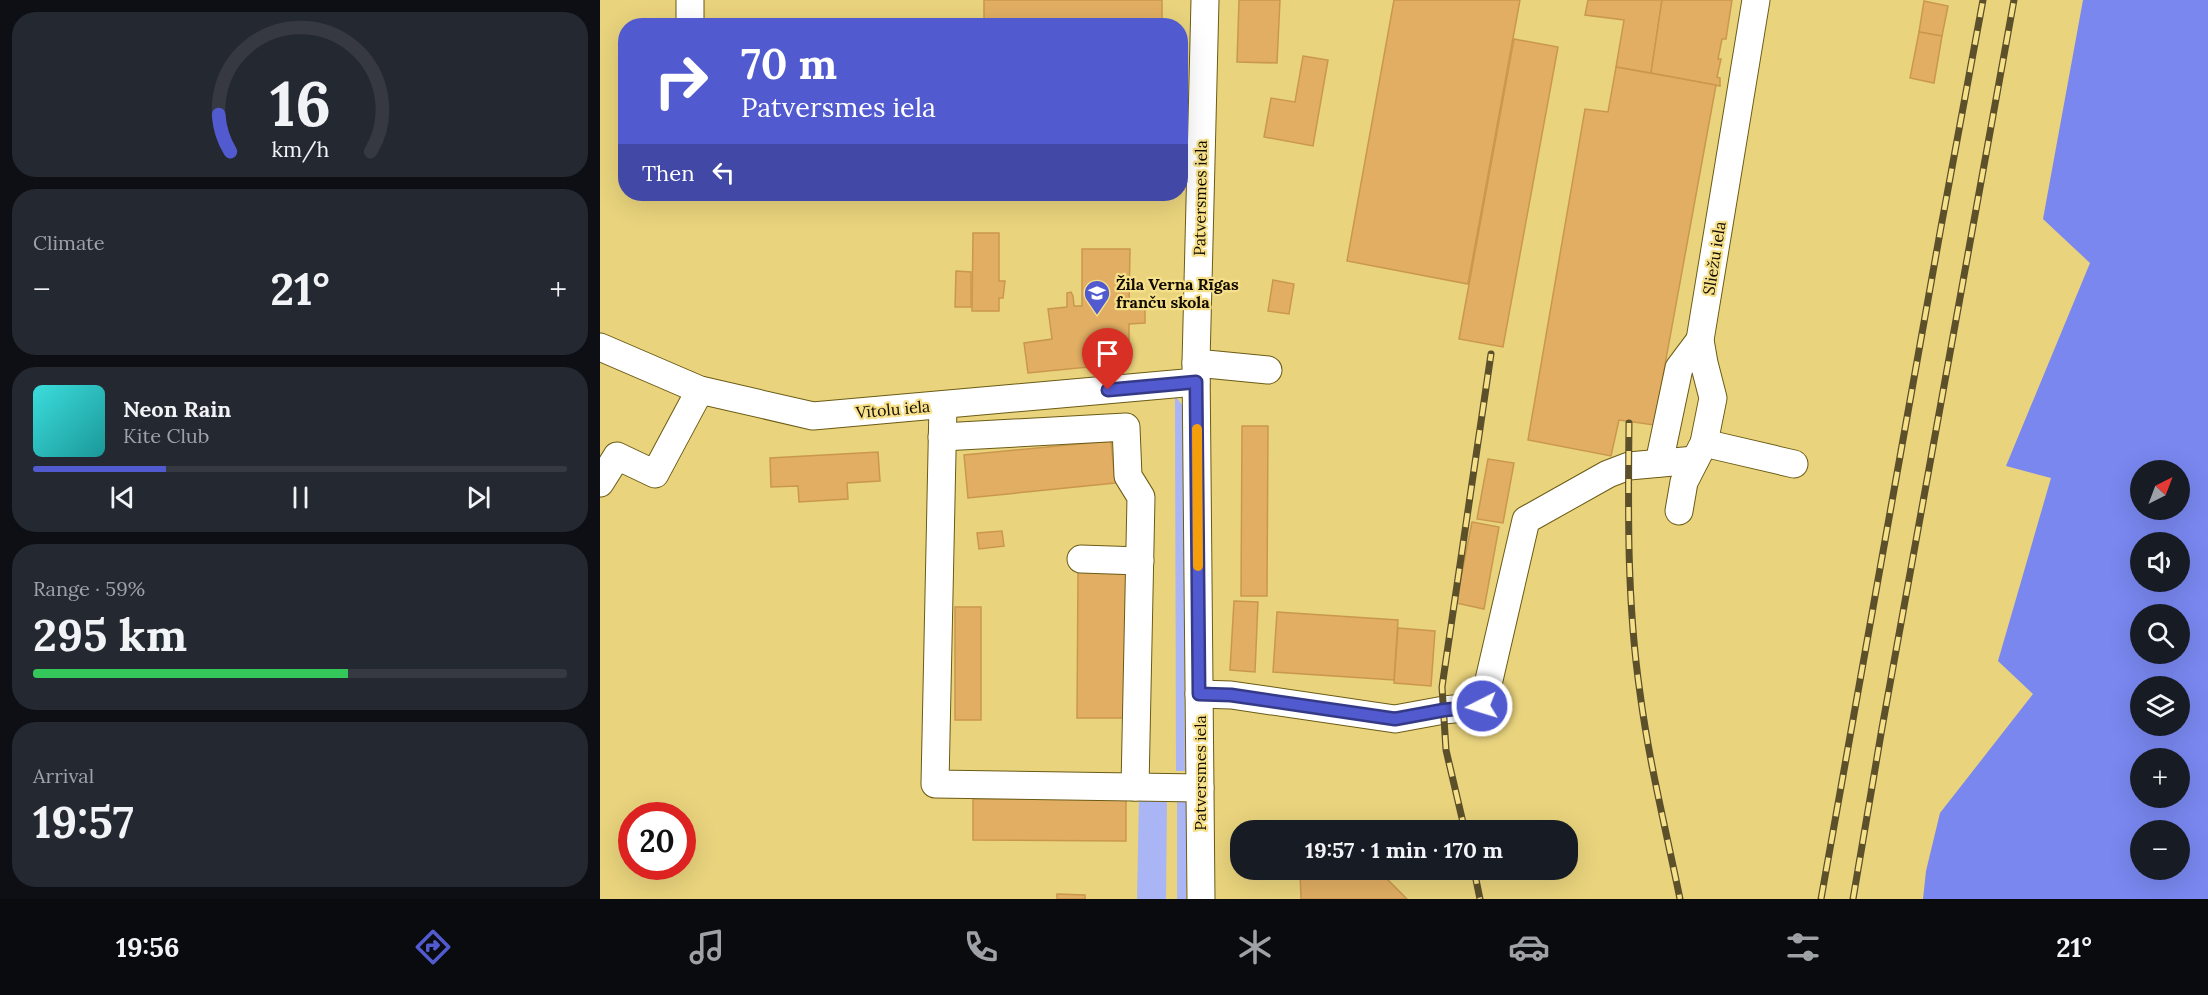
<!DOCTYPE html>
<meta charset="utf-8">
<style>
body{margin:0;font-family:Lora,serif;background:#242831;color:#f1f3f6;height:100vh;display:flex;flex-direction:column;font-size:22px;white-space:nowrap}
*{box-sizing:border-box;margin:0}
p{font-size:20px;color:#9ea1a6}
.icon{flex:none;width:33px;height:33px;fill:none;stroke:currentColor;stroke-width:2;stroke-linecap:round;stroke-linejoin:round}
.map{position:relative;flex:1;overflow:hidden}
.details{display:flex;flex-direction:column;gap:12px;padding:12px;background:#0d0f14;width:600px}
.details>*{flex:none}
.guide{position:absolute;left:18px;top:18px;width:570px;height:183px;border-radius:24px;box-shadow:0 6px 24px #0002;background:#525ad0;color:#fff;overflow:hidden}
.needle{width:39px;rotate:42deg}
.buttons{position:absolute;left:1530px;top:460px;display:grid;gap:12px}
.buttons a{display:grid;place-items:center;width:60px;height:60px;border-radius:50%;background:#171b24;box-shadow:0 6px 24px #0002;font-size:30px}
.speed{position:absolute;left:18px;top:802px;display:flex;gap:12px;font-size:30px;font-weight:700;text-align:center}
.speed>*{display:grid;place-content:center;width:78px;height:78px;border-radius:50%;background:#171b24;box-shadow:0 6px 24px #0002;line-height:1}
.speed .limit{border:9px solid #d22;background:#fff;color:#111}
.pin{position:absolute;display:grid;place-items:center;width:51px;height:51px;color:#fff;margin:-62px -26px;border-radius:50% 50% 50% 0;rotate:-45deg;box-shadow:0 0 6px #0007}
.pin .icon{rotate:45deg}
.me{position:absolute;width:66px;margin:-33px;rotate:265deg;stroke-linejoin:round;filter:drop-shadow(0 0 4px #0008)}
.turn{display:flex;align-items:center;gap:21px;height:126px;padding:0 24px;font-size:27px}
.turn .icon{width:78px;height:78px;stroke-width:2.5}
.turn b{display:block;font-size:42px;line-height:51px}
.then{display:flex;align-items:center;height:57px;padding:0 24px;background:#0003;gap:12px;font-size:22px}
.big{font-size:45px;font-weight:700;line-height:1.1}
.details .tile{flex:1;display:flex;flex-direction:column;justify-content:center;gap:9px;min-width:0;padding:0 21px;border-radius:24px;background:#242831}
.details .dial{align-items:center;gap:0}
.dial svg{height:156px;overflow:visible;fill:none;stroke:#363941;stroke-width:7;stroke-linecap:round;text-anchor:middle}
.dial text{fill:#f1f3f6;stroke:none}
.song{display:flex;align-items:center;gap:18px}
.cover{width:72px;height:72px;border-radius:9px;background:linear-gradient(135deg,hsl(180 70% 55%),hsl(180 70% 35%))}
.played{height:6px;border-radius:3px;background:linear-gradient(90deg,#525ad0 25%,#363941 25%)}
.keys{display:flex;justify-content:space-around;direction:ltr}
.heat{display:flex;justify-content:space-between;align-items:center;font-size:33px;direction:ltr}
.charge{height:9px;border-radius:4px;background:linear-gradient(90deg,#34c759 59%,#363941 0)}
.trip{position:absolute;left:630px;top:820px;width:348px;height:60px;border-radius:24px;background:#171b24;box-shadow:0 6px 24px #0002;font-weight:700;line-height:60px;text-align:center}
.tab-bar{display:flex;height:96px;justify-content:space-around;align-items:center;background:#090b0e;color:#9ea1a6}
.tab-bar .icon{width:42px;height:42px}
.tab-bar .active{color:#525ad0}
.tab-bar b{font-size:27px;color:#f1f3f6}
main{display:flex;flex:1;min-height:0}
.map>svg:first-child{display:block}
.green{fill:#a9b5f5}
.forest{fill:#7987ef;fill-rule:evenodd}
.building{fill:#e1ae63;stroke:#ca984d;stroke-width:1.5}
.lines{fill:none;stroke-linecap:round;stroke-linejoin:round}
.minor-casing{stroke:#6b5b15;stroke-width:29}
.minor{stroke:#fff;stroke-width:27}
.rail-casing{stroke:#5c502b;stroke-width:7}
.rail{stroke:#f6e089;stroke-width:4.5;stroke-dasharray:14;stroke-linecap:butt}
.route-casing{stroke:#353a87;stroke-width:15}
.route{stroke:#525ad0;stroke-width:10}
.slow{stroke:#f59e0b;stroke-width:10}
.labels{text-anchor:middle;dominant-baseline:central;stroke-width:4.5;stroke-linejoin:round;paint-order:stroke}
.street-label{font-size:16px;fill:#120b00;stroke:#f6e089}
.poi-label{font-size:16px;font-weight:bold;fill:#120b00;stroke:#f6e089;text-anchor:start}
</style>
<main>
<section class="details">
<div class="tile dial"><svg viewBox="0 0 100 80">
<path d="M14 69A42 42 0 1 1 86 69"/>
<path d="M14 69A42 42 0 0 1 8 50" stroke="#525ad0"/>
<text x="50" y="56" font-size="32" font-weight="700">16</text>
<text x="50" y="72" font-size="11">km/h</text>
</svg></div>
<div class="tile"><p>Climate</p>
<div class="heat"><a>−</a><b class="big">21°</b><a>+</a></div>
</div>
<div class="tile">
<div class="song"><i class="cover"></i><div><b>Neon Rain</b><p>Kite Club</p></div></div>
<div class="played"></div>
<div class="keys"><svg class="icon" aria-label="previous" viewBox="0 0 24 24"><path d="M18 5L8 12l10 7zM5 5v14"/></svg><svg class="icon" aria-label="pause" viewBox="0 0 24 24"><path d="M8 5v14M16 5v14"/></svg><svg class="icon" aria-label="next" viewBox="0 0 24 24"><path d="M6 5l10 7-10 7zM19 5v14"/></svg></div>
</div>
<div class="tile"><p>Range · 59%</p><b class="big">295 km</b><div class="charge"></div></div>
<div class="tile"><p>Arrival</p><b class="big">19:57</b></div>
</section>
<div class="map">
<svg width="1608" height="899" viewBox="0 0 1608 899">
<rect width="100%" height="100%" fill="#e9d37d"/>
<g class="green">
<path d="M 575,396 L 583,406 L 585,771 L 576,771 Z"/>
<path d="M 577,791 L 586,792 L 586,899 L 577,899 Z"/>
<path d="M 539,797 L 567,797 L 566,899 L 537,899 Z"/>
</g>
<path class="forest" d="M 1483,0 L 1608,0 L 1608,899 L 1323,899 L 1326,871 L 1340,813 L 1433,694 L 1398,661 L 1451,478 L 1406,466 L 1490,263 L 1443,219 ZM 1540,471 L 1580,471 L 1580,510 L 1540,510 ZM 1540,543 L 1580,543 L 1580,582 L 1540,582 ZM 1540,615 L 1580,615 L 1580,654 L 1540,654 ZM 1540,687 L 1580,687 L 1580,726 L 1540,726 ZM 1540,759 L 1580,759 L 1580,798 L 1540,798 ZM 1540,831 L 1580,831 L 1580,870 L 1540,870 Z"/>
<g class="building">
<rect x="384" y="0" width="178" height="26"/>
<path d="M 639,0 L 680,0 L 677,63 L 637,62 Z"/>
<path d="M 794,0 L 920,0 L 868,284 L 747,261 Z"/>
<path d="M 988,0 L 1062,0 L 1051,73 L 1016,67 L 1024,20 L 985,15 Z"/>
<path d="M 1062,0 L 1132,0 L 1126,39 L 1122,39 L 1118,59 L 1121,59 L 1117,77 L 1120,78 L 1120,86 L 1051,73 Z"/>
<path d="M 1324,1 L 1348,6 L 1342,36 L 1319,32 Z"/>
<path d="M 1319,32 L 1342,36 L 1334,83 L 1310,78 Z"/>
<path d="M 914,39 L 958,47 L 903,347 L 859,339 Z"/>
<path d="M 703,56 L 728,60 L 713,146 L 664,137 L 671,98 L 695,102 Z"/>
<path d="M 1016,67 L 1116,85 L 1054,425 L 1019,420 L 1011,456 L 928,440 L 985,109 L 1008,112 Z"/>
<path d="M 373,233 L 399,233 L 399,281 L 405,281 L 403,298 L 399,298 L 399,311 L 372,311 Z"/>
<path d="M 482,249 L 530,249 L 529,307 L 545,309 L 545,323 L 529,324 L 529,363 L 428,373 L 424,343 L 452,339 L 448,309 L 467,307 L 467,293 L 471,292 L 473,296 L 474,306 L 482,306 Z"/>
<path d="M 356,271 L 371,272 L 371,307 L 355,307 Z"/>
<path d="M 673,280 L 694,284 L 689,314 L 668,311 Z"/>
<path d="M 642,426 L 668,426 L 667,596 L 641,596 Z"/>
<path d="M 511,441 L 515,483 L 368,498 L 364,455 Z"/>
<path d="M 278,452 L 280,481 L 247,483 L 248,499 L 199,502 L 198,486 L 171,487 L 170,458 Z"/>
<path d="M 888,459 L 914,463 L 903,523 L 877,519 Z"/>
<path d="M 872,522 L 899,527 L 884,609 L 856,603 Z"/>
<path d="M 402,531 L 404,546 L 379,549 L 377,533 Z"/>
<path d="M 478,572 L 526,572 L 525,718 L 477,718 Z"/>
<path d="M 634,601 L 658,602 L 655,672 L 630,670 Z"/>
<rect x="355" y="607" width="26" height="113"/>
<path d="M 677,612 L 798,620 L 794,680 L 673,672 Z"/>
<path d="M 798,628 L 835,631 L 831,686 L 794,683 Z"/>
<path d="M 373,799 L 526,799 L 526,841 L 373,840 Z"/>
<path d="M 700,870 L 778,870 L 807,899 L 701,899 Z"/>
<path d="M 457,894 L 485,895 L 485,899 L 457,899 Z"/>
</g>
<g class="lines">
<g class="minor-casing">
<g id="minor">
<path d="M 90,26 L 90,0"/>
<path d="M 0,347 L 100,390 L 213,416 L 596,382"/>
<path d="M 596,363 L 668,370"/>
<path d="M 343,405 L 335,784 L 600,788"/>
<path d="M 342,437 L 526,427 L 528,476 L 541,497 L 535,787"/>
<path d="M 1104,443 L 1194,464"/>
<path d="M 1059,463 L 1079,368 L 1100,340"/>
<path d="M 0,483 L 17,456 L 55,474 L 100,390"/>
<path d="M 1079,511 L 1084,482 L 1104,443 L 1113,398 L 1104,363 L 1100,340 L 1156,0"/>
<path d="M 481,559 L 540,561"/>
<path d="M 599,694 L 631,695 L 795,719 L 844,710 L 883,706 L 926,520 L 1008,474 L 1029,466 L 1095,460"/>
<path d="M 601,899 L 596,363 L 605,0"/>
</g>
</g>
<use href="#minor" class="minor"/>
<g class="rail-casing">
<g id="rail">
<path d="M 1029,423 C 1028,513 1027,603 1040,693 C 1049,762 1066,830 1080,899"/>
<path d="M 865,831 L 846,750 L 842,687 L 891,354"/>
<path d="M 874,870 L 880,899"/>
<path d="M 1221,899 L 1341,227 L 1383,0"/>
<path d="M 1253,899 L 1282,728 L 1414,0"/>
</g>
</g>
<use href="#rail" class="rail"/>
</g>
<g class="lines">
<g class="route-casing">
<path id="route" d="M 508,390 L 596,382 L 599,694 L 631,695 L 795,719 L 844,710 L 882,706"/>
</g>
<use href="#route" class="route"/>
<path class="slow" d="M 597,429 L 598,566"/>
</g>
<defs>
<g id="school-pin" transform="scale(1.35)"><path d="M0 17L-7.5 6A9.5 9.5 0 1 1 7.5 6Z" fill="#525ad0" stroke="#f6e089"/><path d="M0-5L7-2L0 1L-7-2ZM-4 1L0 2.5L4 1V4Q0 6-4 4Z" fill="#fff"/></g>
</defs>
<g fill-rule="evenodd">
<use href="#school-pin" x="497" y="293"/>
</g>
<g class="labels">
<g class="street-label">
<text transform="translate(600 198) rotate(-89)">Patversmes iela</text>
<text transform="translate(1114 258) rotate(-81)">Sliežu iela</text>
<text transform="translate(293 409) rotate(-5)">Vītolu iela</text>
<text transform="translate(600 773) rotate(-90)">Patversmes iela</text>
</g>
<g class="poi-label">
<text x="516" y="284">Žila Verna Rīgas<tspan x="516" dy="18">franču skola</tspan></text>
</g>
</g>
</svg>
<div class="buttons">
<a><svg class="needle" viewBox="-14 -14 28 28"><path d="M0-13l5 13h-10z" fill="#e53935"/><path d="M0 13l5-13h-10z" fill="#9ea1a6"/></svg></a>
<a><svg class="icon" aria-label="sound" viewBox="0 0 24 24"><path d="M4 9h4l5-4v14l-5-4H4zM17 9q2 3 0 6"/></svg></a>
<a><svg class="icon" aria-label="search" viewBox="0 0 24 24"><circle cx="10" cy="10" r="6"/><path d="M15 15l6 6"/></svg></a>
<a><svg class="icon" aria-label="layers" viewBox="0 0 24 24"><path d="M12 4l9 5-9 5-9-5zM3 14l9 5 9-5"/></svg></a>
<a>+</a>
<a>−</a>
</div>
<div class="speed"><div class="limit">20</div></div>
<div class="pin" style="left:508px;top:390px;background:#d93025"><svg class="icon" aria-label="arrive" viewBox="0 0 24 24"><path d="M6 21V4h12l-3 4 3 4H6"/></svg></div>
<svg class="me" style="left:882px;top:706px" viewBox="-20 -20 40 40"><circle r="17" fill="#525ad0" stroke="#fff" stroke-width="3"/><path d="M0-11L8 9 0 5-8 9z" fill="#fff"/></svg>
<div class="trip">19:57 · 1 min · 170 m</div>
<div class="guide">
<div class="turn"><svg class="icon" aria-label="right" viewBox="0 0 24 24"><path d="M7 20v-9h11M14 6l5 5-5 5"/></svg><div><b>70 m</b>Patversmes iela</div></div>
<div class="then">Then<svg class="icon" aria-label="left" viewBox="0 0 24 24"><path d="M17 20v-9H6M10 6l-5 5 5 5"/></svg></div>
</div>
</div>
</main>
<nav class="tab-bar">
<b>19:56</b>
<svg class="icon active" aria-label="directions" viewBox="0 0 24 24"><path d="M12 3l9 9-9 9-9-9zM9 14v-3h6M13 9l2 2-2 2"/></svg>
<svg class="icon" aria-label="music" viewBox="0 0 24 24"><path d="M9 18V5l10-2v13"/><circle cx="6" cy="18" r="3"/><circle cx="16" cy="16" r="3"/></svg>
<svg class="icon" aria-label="phone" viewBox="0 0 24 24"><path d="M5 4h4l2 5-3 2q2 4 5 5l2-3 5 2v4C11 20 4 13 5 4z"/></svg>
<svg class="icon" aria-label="climate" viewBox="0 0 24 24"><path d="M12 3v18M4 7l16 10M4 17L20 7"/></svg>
<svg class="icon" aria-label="car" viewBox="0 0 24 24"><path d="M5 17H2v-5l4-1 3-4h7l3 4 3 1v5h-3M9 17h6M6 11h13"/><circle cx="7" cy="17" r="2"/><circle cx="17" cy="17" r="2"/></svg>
<svg class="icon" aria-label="filters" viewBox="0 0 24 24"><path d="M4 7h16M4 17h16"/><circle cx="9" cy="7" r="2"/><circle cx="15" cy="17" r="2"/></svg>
<b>21°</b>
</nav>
